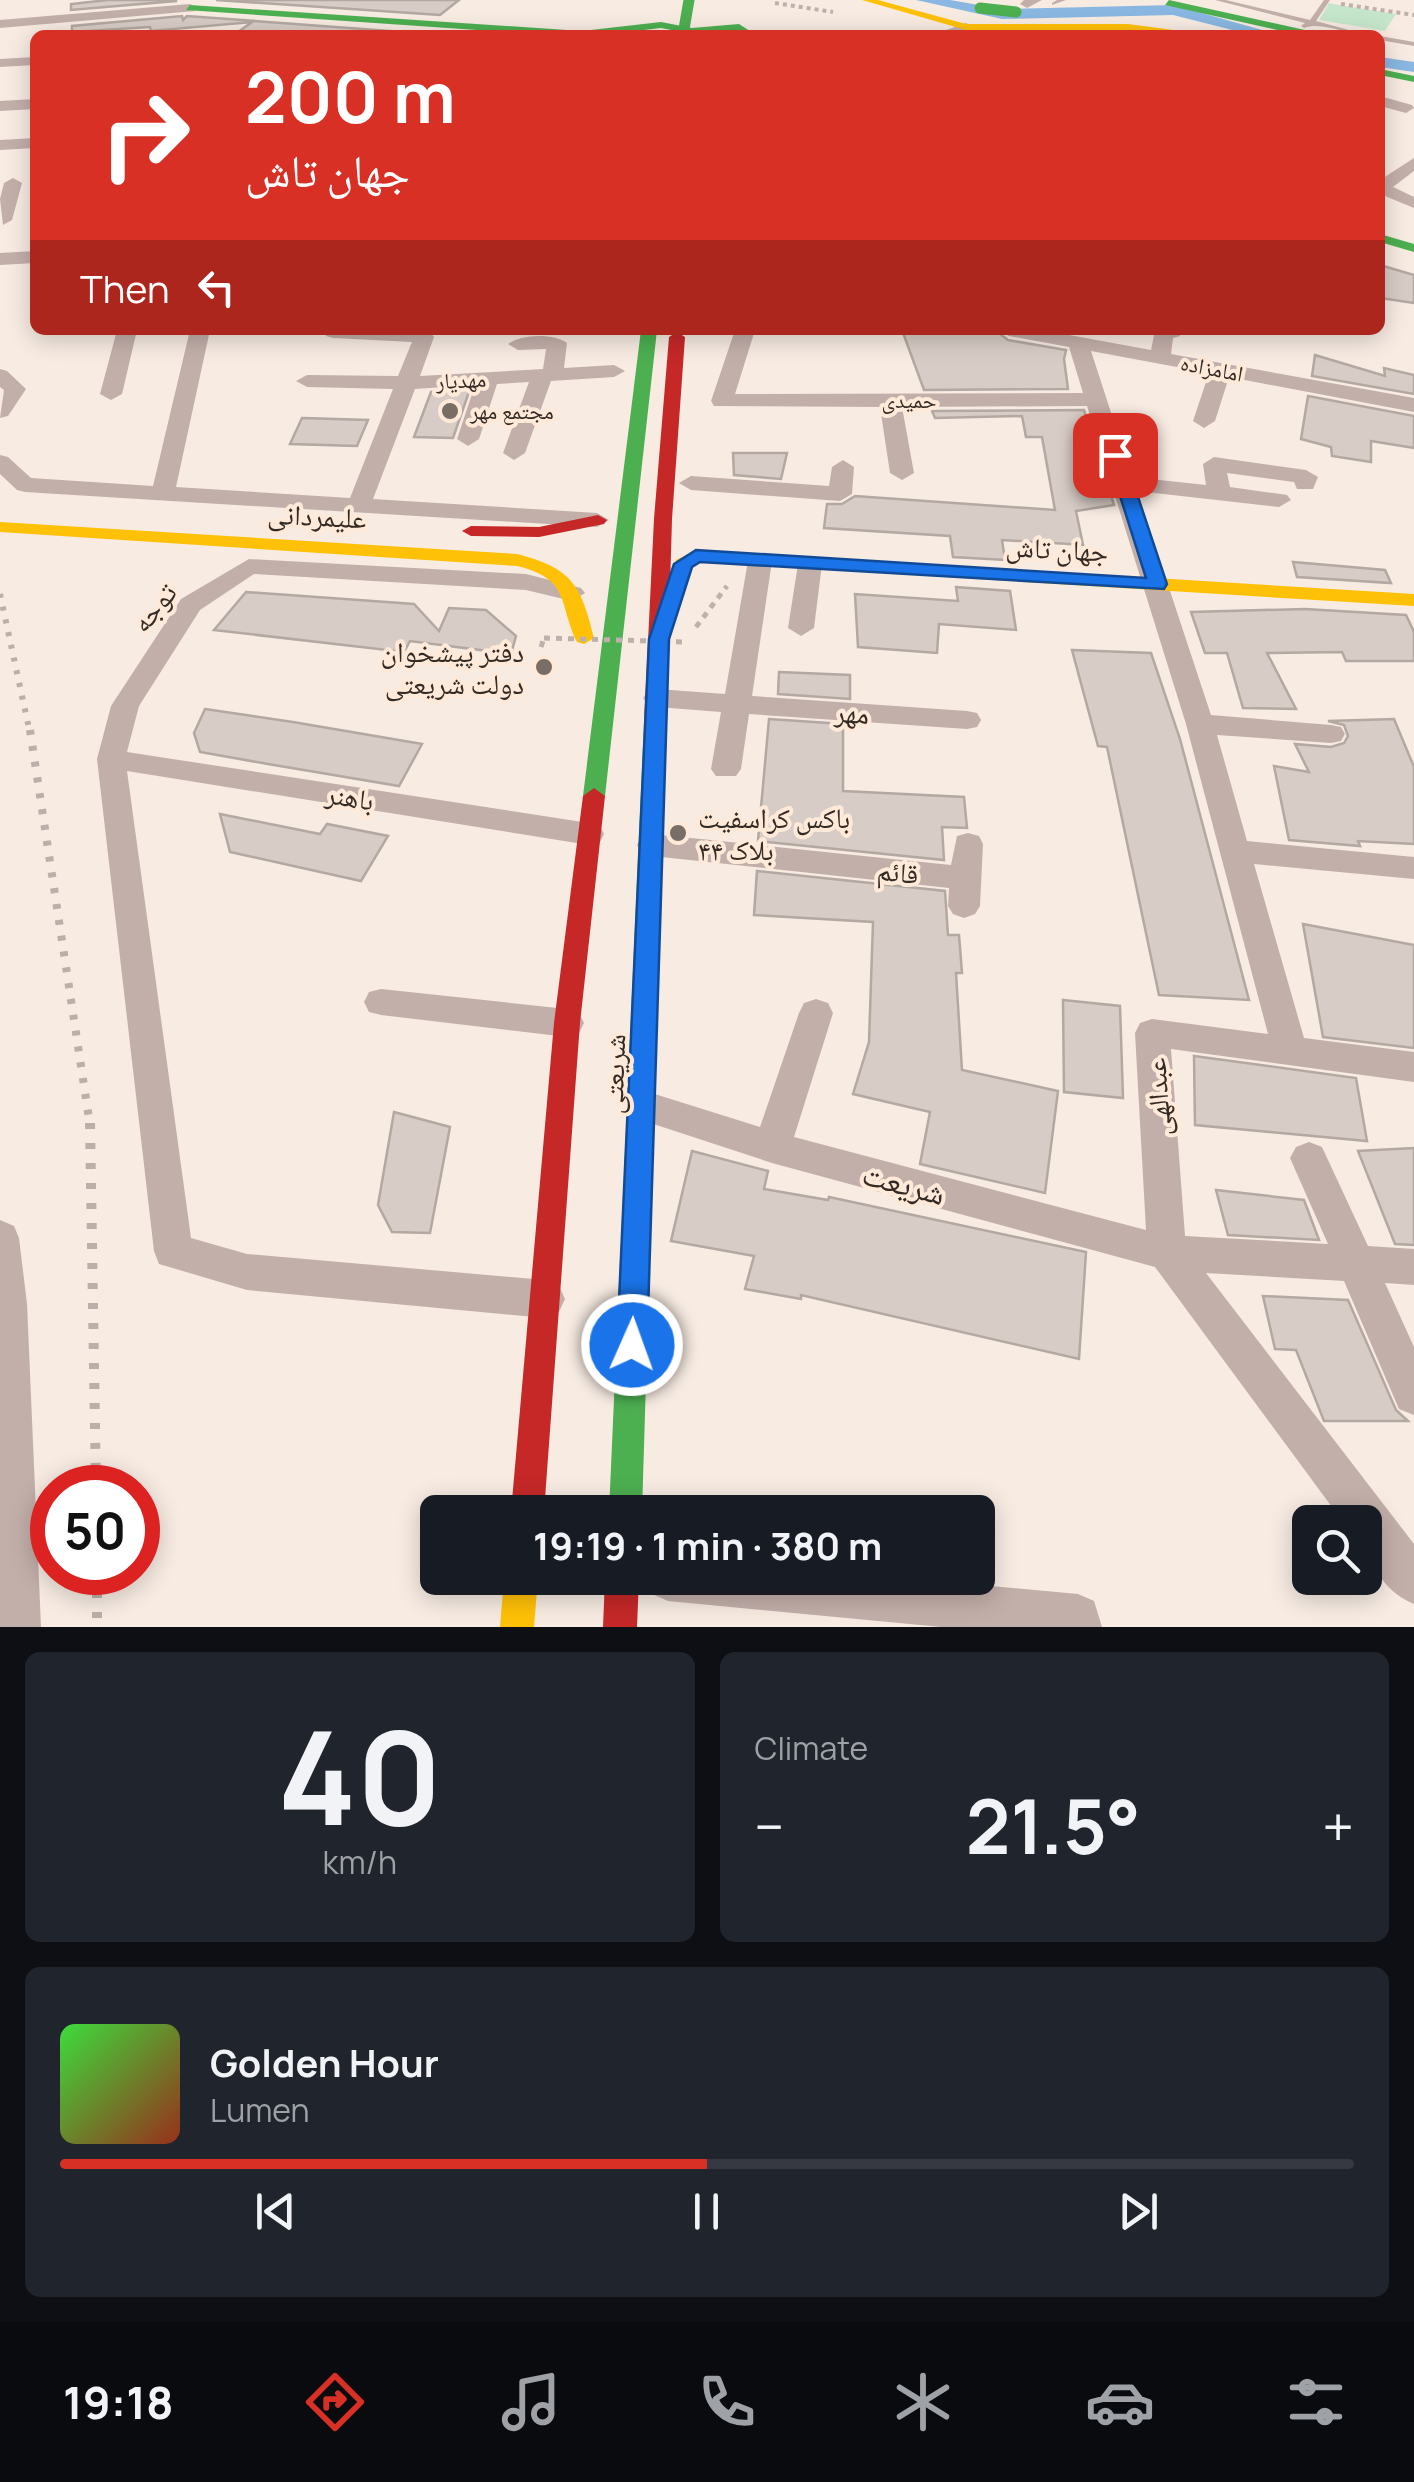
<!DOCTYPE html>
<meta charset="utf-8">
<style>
body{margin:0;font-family:Manrope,"Noto Naskh Arabic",sans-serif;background:#20242c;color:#f1f3f6;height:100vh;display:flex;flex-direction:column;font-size:38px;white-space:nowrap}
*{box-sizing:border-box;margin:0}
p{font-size:32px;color:#9ea1a6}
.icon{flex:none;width:55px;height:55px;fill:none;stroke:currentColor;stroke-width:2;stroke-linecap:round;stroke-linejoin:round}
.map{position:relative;height:1627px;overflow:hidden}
.sheet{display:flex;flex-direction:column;gap:25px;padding:25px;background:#0d0f14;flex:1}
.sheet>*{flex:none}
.guide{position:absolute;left:30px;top:30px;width:1355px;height:305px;border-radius:15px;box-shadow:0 5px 25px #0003;background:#d93025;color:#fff;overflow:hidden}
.buttons{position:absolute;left:1292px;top:1505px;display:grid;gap:20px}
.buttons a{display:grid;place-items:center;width:90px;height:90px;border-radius:15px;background:#171b24;box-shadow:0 5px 25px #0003;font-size:50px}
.speed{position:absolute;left:30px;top:1465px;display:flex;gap:20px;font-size:50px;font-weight:700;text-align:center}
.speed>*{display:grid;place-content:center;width:130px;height:130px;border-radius:50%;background:#171b24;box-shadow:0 5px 25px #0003;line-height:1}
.speed .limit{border:15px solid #d22;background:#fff;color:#111}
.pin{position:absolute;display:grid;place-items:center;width:85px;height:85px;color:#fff;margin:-42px;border-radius:20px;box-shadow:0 5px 15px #0006}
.me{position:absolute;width:110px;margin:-55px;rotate:2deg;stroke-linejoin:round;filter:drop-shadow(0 0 8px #0008)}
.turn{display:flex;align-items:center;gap:35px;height:210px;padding:0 50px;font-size:45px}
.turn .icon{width:130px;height:130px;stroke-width:2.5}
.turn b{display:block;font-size:70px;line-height:85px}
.then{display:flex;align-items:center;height:95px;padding:0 50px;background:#0003;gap:20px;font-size:38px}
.big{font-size:75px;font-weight:700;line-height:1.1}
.sheet .tile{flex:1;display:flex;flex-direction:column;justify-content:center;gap:15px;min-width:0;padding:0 35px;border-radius:15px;background:#20242c}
.sheet .dial{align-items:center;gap:0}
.dial b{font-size:130px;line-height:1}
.song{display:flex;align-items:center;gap:30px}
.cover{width:120px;height:120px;border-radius:15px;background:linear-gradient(135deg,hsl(120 70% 55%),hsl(10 70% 35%))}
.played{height:10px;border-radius:5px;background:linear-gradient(90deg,#d93025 50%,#363941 50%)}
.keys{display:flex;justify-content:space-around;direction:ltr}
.heat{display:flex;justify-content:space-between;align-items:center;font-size:55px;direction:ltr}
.sheet .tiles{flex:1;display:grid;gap:25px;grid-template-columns:1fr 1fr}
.tile:last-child{grid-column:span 2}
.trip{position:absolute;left:420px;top:1495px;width:575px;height:100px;border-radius:15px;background:#171b24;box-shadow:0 5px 25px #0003;font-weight:700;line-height:100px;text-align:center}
.menu{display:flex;height:160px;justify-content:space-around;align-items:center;background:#090b0e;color:#9ea1a6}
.menu .icon{width:70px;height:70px}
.menu .active{color:#d93025}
.menu b{font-size:45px;color:#f1f3f6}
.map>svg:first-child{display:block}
.green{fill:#c6e6cb}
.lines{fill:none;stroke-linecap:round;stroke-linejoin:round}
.canal{fill:#89b7e1;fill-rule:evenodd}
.building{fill:#d8cdc6;stroke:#b3a9a2;stroke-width:2.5}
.path-far1{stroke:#c0b0ac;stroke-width:4;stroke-dasharray:4 4;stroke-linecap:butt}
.path{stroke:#c0b0ac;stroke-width:5;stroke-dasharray:6 6;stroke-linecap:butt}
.lane{fill:#c3afaa;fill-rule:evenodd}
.street{fill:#c3afaa;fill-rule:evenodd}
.fast{fill:#4caf50;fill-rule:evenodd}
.slow{fill:#ffc107;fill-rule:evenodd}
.jam{fill:#c62828;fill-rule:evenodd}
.rail-far2{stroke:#bcaea8;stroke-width:6;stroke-dasharray:4 9;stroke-linecap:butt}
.rail-far1{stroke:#bcaea8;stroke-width:8;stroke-dasharray:5 11;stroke-linecap:butt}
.rail{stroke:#bcaea8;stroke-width:10;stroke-dasharray:6 14;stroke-linecap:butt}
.path-bridge{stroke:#c0b0ac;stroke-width:5;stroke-dasharray:6 6;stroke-linecap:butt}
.fast-bridge{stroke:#4caf50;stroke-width:11}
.route{fill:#1a73e8;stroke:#114b97;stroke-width:2.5}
.poi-dot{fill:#796e66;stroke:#ffeada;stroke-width:4}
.labels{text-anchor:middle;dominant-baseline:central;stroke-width:8;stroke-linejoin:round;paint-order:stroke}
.far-street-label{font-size:22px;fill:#352b24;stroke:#ffeada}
.far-poi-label{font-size:22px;fill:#352b24;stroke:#ffeada;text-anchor:start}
.street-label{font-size:28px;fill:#352b24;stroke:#ffeada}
.poi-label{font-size:28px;fill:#352b24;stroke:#ffeada;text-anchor:end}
.near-street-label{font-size:32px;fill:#352b24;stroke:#ffeada}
</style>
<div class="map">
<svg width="1414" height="1627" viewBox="0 0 1414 1627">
<rect width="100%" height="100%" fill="#f7ebe2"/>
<path class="green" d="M 1329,3 L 1333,4 L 1396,14 L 1385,31 L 1319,20 Z"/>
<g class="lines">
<g class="canal">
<path d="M 916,0 L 950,0 L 1002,9 L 1173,5 L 1280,35 L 1252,35 L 1173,15 L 1002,19 Z"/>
<path d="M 1380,57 L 1414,62 L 1414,72 L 1380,67 Z"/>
</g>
</g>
<g class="building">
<path d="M 108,0 L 176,0 L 176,1 L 71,10 L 71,4 Z"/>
<path d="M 216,0 L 459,0 L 440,15 Z"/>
<path d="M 182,16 L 183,20 L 187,16 L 417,33 L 234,35 L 252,22 L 151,31 L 150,27 L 72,32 L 72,26 Z"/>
<path d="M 1380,265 L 1414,275 L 1414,303 L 1380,298 Z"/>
<path d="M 902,330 L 995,330 L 1008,340 L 1066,350 L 1064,359 L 1068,389 L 924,390 Z"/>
<path d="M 1315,355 L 1385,376 L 1384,368 L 1414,375 L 1414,394 L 1312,376 Z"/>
<path d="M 470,389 L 453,438 L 414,437 L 431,392 Z"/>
<path d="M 1308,396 L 1414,416 L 1414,448 L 1371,441 L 1371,462 L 1332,456 L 1331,447 L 1301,439 Z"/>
<path d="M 1084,410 L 1114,505 L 1076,511 L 1083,545 L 1002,540 L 1005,560 L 953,557 L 950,536 L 824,528 L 827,504 L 842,504 L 855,496 L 1055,510 L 1042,437 L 1026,437 L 1022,416 L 935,418 L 932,411 Z"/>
<path d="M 302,418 L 368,420 L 357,446 L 290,444 Z"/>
<path d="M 733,453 L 787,453 L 781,479 L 734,475 Z"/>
<path d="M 1293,562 L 1385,570 L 1391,583 L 1297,577 Z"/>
<path d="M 956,587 L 1010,591 L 1016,630 L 939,624 L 937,653 L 858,647 L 855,594 L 958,601 Z"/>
<path d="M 246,592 L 414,604 L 439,631 L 449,608 L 486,610 L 516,636 L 511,654 L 410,641 L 404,652 L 214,630 Z"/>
<path d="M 1305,609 L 1406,615 L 1414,632 L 1414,661 L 1346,661 L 1342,652 L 1267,653 L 1296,709 L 1243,708 L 1227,653 L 1205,653 L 1191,612 Z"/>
<path d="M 1072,650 L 1151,653 L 1180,739 L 1249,1000 L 1159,995 L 1107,747 L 1098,746 Z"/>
<path d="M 779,672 L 850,675 L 850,699 L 778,694 Z"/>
<path d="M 205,709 L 293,722 L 422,744 L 399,786 L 268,764 L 200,752 L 194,733 Z"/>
<path d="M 769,719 L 843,724 L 843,791 L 964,797 L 967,828 L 942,827 L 944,860 L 758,841 Z"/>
<path d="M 1394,719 L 1414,767 L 1414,844 L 1358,841 L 1360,846 L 1289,840 L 1274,766 L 1309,772 L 1295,744 L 1331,747 L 1344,743 L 1348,736 L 1344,725 L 1328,721 Z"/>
<path d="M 220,814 L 320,834 L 327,824 L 388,836 L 361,881 L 230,852 Z"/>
<path d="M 757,871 L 945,891 L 948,935 L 959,935 L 962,973 L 956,973 L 962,1070 L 1058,1091 L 1045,1193 L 920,1164 L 930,1112 L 853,1094 L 869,1042 L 873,922 L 754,915 Z"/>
<path d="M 1303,924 L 1414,945 L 1414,1048 L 1323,1037 Z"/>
<path d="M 1063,1000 L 1120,1006 L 1123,1098 L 1064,1092 Z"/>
<path d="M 1194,1056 L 1356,1078 L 1367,1141 L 1195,1125 Z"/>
<path d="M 394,1112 L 450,1127 L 430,1233 L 392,1232 L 378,1205 Z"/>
<path d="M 1414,1148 L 1414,1245 L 1395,1244 L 1358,1151 Z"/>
<path d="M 692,1151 L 768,1171 L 764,1189 L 828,1200 L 829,1197 L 1086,1252 L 1079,1359 L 801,1295 L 801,1299 L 745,1289 L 754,1256 L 671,1241 Z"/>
<path d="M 1216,1190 L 1304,1200 L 1319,1240 L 1228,1235 Z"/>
<path d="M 1263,1296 L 1348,1300 L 1396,1410 L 1408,1421 L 1324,1421 L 1296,1350 L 1275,1349 Z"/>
</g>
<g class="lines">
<g class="path-far1">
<path d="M 775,3 L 833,12"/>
<path d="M 1341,4 L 1414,15"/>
</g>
<g class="path">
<path d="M 696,627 L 727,586"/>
<path d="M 541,647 L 544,638"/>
</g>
<g class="lane">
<path d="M 1057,0 L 1066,0 L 1052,5 L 1052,3 Z"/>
<path d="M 1215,0 L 1226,0 L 1310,20 L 1324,0 L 1330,0 L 1316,21 L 1367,35 C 1346,35 1323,21 1304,28 L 1301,26 L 1305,23 Z"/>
<path d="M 1380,36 L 1414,42 L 1414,46 L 1380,40 Z"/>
</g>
<g class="street">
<path d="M 1024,0 L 1042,0 L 1027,8 L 1020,4 Z"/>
<path d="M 190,4 L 197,8 L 195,11 L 0,28 L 0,20 Z"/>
<path d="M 966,23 L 973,27 L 971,30 L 932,35 Z"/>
<path d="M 35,57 L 35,65 L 0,67 L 0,59 Z"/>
<path d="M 1380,96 L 1412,105 L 1414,108 L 1406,113 L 1380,106 Z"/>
<path d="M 35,99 L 35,109 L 0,111 L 0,101 Z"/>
<path d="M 35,138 L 35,148 L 0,150 L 0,140 Z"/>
<path d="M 1414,158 L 1414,171 L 1393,187 L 1414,197 L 1414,208 L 1380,194 L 1380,180 Z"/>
<path d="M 13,178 L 22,183 L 12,220 L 3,225 L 0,199 L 4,183 Z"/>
<path d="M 35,251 L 35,263 L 0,265 L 0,253 Z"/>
<path d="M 117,330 L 137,330 L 122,394 L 111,400 L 100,394 Z"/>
<path d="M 190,330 L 210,330 L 176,487 L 350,498 L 393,389 L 307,387 L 296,381 L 307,375 L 398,376 L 412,342 L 333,338 L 326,336 L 324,330 L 431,333 L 434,337 L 420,376 L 543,369 L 546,349 L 518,350 L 508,344 C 521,334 554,333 567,343 L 564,368 L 614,365 L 625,371 L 614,377 L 551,381 L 525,453 L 514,460 L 503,453 L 529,382 L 497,384 L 479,439 L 468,446 L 457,439 L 475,385 L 415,389 L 373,499 L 597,513 L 609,520 L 597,527 L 25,492 L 17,490 L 0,474 L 0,455 L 8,457 L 31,478 L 153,486 Z"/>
<path d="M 735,330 L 755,330 L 735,394 L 1083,393 L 1069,347 L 1009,336 L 999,330 L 1042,330 L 1151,350 L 1155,330 L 1182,330 L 1180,336 L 1173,338 L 1171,354 L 1414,398 L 1414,412 L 1229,377 L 1215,421 L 1204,428 L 1193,421 L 1209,373 L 1091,351 L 1132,477 L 1206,485 L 1203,464 L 1214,457 L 1306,470 L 1318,477 L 1313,489 L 1297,489 L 1294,482 L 1227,473 L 1230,487 L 1287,495 L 1291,500 L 1279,507 L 1137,491 L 1211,715 L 1331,725 L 1341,727 L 1345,734 L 1341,741 L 1331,743 L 1217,735 L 1247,841 L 1414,857 L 1414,879 L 1254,864 L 1304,1038 L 1414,1052 L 1414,1082 L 1171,1049 L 1185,1236 L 1328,1244 L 1290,1158 L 1296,1147 L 1309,1142 L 1322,1147 L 1368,1246 L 1414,1249 L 1414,1285 L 1385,1283 L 1414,1347 L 1414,1415 L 1399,1409 L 1344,1281 L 1206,1273 L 1414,1544 L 1414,1604 C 1380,1590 1365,1557 1365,1522 L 1343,1522 L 1155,1267 L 772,1163 L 629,1116 L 624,1105 L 629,1094 L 642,1090 L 760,1127 L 799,1013 L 804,1003 L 816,999 L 828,1003 L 833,1013 L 794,1137 L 1146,1230 L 1135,1033 L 1140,1023 L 1152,1019 L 1268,1034 L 1186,724 L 1087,406 L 902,407 L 914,473 L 902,480 L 890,473 L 880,407 L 714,406 L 711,401 Z"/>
<path d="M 0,369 L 7,371 L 26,389 L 8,416 L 0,418 L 4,390 L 0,387 Z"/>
<path d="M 843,460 L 854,467 L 852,494 L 840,501 L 691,490 L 679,483 L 691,476 L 829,486 L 832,467 Z"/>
<path d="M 760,554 L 772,561 L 752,696 L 967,711 L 977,713 L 981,720 L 977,727 L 967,729 L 749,714 L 741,769 L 736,776 L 716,776 L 711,769 L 721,712 L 657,707 L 647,704 L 643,698 L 647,692 L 657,689 L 725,694 L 748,561 Z"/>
<path d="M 810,557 L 822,564 L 814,628 L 801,636 L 788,628 L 798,564 Z"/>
<path d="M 249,559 L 526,574 L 581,588 L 585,593 L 572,601 L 526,590 L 254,574 L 200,610 L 139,706 L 127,752 L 589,823 L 600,826 L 604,834 L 600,842 L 589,845 L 127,771 L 191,1238 L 247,1254 L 545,1280 L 559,1286 L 565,1299 L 559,1312 L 545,1318 L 247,1290 L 159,1264 L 154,1251 L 97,759 L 111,706 L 181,599 Z"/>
<path d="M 968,833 L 979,836 L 983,844 L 980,906 L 975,914 L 964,918 L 953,914 L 948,906 L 949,888 L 652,856 L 641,853 L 637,845 L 641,837 L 652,834 L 951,865 L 957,836 Z"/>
<path d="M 381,989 L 567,1009 L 579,1013 L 584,1023 L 579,1033 L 567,1037 L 381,1015 L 369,1012 L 364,1002 L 369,992 Z"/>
<path d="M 0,1220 L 14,1226 L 19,1238 L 27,1304 L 41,1627 L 0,1627 Z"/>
<path d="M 645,1578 L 905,1578 L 1078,1594 L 1094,1601 L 1102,1627 L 941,1627 L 668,1601 L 652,1594 Z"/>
</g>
<g class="fast">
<path d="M 1169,0 L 1314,32 L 1319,35 L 1300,35 L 1165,5 Z"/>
<path d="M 190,5 L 582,31 L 661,22 L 692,28 L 739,24 L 756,35 L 744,35 L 737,30 L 692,34 L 661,28 L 601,35 L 549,35 L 186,10 Z"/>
<path d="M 1380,69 L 1414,76 L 1414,82 L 1380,75 Z"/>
<path d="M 1380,234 L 1414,244 L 1414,252 L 1380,242 Z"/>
<path d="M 641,330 L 657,330 L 605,796 L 594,804 L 583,796 Z"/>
<path d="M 655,716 L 666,723 L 642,1512 L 609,1512 L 644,723 Z"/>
</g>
<g class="slow">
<path d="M 862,0 L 878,0 L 966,24 L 1128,24 L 1211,35 L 1128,30 L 966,30 Z"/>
<path d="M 0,522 L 517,554 C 572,568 581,585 594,638 L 584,644 L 577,642 C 558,603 571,579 517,566 L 0,532 Z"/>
<path d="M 697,550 L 1414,594 L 1414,606 L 700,562 L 690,568 L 676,568 L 676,560 Z"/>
<path d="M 504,1578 L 538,1578 L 534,1627 L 500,1627 Z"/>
</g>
<g class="jam">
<path d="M 677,332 L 685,337 L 672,519 L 666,723 L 655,730 L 644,723 L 654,519 L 669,337 Z"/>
<path d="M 598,515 L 607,520 L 604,524 L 539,537 L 471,536 L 462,531 L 471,526 L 539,527 Z"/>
<path d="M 594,788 L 605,796 L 580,1023 L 544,1512 L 511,1512 L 554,1023 L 583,796 Z"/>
<path d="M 605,1578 L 639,1578 L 637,1627 L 603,1627 Z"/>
</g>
<path class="rail-far2" d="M 0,594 L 30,733"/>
<path class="rail-far1" d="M 30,730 L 90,1125"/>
<g class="rail">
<path d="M 90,1123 L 96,1488"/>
<path d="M 97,1572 L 97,1627"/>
</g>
<path class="path-bridge" d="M 544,638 L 686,642"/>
<g class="fast-bridge">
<path d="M 980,8 L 1016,12"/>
<path d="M 683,35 L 689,0"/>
</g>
</g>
<path class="route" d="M 1115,450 L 1124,455 L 1167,584 L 1164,589 L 700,562 L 692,567 L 669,639 L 647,1345 L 643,1355 L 632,1360 L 621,1355 L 617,1345 L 649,639 L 674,564 L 696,550 L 1146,578 L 1107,455 Z"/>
<g class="poi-dot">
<circle cx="450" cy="411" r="10"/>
<circle cx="544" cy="667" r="10"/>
<circle cx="678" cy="833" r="10"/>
</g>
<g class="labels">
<g class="far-street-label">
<text transform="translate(1212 368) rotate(11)">امامزاده</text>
<text transform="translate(461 380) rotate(-3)">مهدیار</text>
<text x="909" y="400">حمیدی</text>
</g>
<g class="far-poi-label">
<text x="470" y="411">مجتمع مهر</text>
</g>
<g class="street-label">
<text transform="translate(317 515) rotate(3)">علیمردانی</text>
<text transform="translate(1057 548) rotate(3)">جهان تاش</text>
<text transform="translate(153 607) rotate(-51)">توجه</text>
<text transform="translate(852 712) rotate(4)">مهر</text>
<text transform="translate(350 796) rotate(9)">باهنر</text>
<text transform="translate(898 871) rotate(6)">قائم</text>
<text transform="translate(613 1074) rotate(-88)">شریعتی</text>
<text transform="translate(1157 1097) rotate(-94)">عبدالهی</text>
</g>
<g class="poi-label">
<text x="524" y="651">دفتر پیشخوان<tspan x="524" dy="32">دولت شریعتی</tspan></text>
<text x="698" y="817" text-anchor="start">باکس کراسفیت<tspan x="698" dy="32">بلاک ۴۴</tspan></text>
</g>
<g class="near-street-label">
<text transform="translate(904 1183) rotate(15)">شریعت</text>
</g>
</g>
</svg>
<div class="buttons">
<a><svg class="icon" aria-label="search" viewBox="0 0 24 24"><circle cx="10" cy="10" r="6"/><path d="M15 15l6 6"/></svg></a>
</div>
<div class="speed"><div class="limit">50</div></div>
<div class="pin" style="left:1115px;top:455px;background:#d93025"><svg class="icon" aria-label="arrive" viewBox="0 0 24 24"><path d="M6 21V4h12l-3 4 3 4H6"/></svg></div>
<svg class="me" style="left:632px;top:1345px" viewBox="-20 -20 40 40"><circle r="17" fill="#1a73e8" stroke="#fff" stroke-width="3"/><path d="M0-11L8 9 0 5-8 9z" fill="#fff"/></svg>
<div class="trip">19:19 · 1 min · 380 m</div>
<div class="guide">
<div class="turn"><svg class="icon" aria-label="right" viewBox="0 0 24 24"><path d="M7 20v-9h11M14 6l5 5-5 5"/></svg><div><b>200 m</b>جهان تاش</div></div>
<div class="then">Then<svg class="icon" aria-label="left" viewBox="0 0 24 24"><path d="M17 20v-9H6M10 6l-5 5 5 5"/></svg></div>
</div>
</div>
<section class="sheet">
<div class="tiles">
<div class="tile dial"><b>40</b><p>km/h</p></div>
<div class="tile"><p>Climate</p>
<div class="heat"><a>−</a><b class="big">21.5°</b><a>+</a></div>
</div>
<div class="tile">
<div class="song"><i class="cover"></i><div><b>Golden Hour</b><p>Lumen</p></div></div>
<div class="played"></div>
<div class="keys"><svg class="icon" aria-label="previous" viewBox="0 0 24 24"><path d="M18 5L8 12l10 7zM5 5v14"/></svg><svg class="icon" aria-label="pause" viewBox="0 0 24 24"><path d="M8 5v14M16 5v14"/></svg><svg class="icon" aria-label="next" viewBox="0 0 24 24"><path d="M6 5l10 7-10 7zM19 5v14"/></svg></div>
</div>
</div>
</section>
<nav class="menu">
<b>19:18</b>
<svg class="icon active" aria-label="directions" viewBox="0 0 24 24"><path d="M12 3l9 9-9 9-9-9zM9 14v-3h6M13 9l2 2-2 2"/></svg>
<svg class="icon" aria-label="music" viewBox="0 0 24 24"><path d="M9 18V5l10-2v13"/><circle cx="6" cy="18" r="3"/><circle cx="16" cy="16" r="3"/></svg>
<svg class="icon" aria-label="phone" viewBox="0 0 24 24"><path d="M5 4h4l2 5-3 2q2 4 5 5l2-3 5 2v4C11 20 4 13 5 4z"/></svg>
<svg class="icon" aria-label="climate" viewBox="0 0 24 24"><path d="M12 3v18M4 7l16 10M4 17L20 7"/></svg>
<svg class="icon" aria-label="car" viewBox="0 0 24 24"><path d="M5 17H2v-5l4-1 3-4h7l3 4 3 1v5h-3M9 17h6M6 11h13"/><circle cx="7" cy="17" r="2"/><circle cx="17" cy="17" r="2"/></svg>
<svg class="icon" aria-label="filters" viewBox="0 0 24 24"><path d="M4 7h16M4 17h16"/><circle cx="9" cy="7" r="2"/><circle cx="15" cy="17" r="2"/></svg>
</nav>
